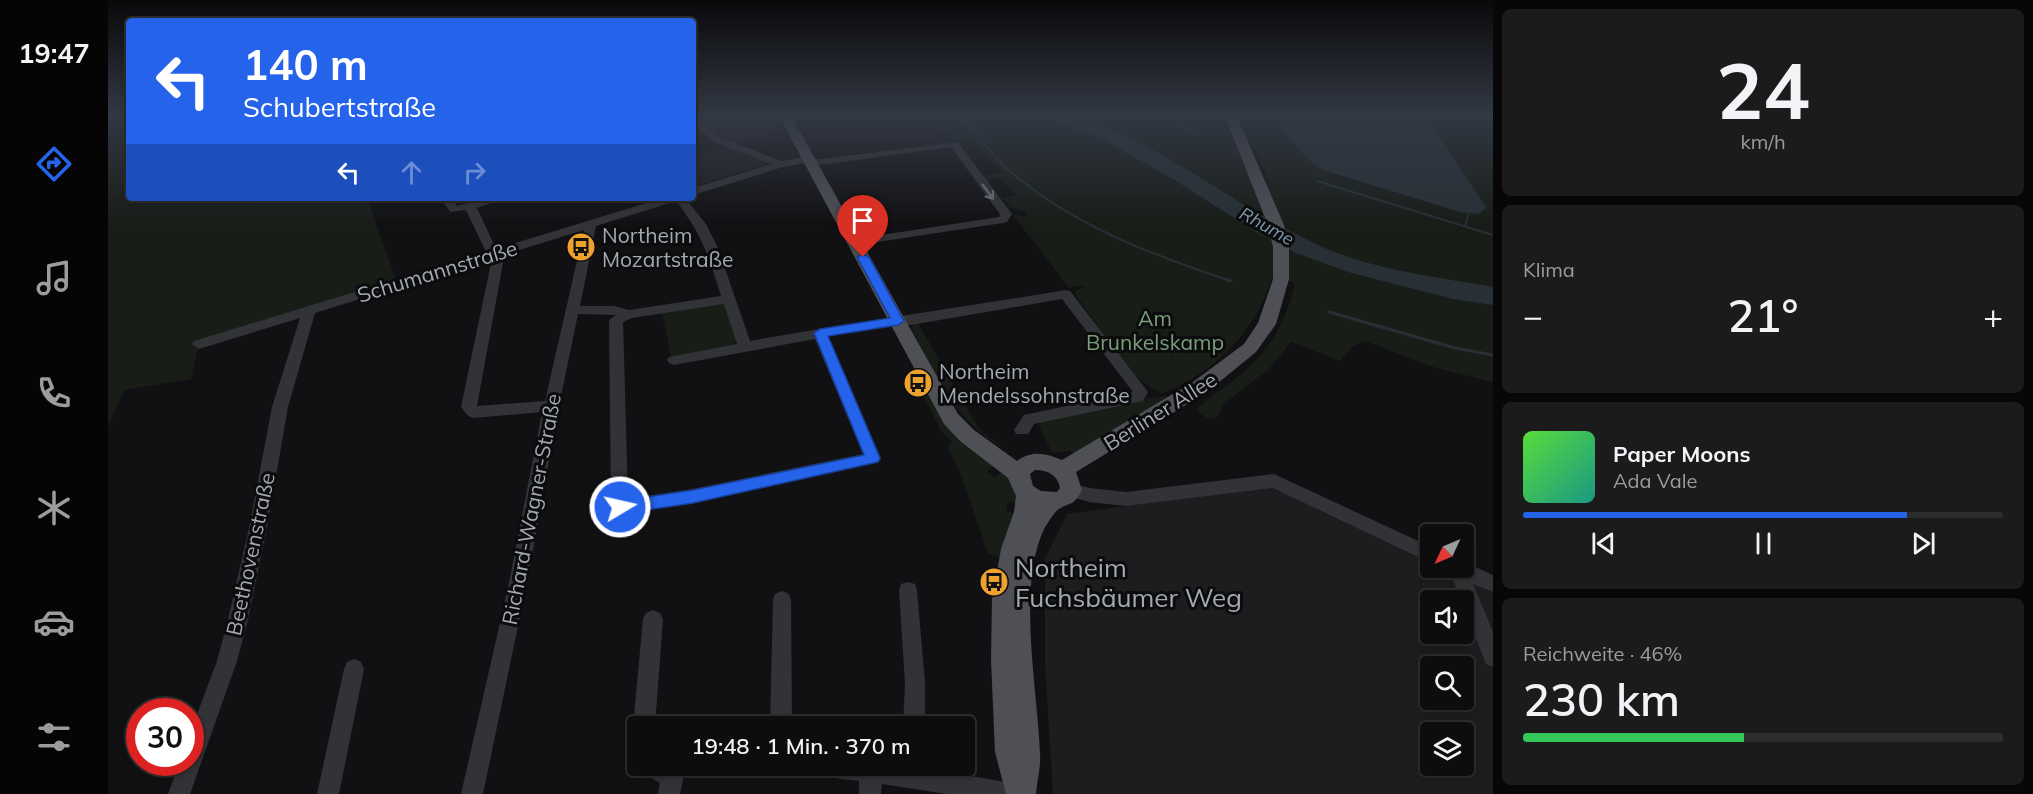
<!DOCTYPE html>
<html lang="de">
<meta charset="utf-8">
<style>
body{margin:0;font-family:Mulish,sans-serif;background:#1b1b1c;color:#f1f3f6;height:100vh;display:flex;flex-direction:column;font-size:22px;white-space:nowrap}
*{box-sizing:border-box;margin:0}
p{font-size:20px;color:#9a9c9e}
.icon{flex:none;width:33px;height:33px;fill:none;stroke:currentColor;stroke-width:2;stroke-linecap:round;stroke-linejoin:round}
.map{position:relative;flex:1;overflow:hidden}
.details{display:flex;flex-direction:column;gap:9px;padding:9px;background:#070708;width:540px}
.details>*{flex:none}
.banner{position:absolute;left:18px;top:18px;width:570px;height:183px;border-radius:6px;box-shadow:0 3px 9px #0003,0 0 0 2px #2d2d2e;background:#2563eb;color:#fff;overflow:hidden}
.needle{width:39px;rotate:226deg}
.fabs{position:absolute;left:1312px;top:524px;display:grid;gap:12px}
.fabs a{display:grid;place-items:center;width:54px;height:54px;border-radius:6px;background:#0d0d0e;box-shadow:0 3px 9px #0003,0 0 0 2px #2d2d2e;font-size:30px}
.speed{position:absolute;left:18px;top:698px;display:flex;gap:12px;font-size:30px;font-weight:700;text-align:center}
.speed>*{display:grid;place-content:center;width:78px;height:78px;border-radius:50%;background:#0d0d0e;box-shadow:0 3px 9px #0003,0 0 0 2px #2d2d2e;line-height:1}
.speed .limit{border:9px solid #d22;background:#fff;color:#111}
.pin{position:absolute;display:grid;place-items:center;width:51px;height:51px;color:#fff;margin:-62px -26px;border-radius:50% 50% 50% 0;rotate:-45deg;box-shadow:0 0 6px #0007}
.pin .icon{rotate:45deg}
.me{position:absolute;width:66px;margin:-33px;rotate:81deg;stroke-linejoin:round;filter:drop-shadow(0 0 4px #0008)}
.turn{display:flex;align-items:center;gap:21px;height:126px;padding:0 18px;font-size:27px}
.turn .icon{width:78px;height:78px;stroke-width:2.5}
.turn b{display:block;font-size:42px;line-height:51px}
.lanes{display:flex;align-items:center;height:57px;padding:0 18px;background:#0003;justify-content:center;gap:30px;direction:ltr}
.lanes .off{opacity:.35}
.big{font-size:45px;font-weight:600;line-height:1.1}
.details .widget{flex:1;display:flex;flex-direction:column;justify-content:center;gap:9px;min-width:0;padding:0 21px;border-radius:9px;background:#1b1b1c}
.details .dial{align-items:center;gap:0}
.dial b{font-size:78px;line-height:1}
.song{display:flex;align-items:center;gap:18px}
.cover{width:72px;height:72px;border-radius:9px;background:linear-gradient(135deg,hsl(110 70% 55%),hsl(170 70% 35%))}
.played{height:6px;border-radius:3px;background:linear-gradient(90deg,#2563eb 80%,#2d2d2e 80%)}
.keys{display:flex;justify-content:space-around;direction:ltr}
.heat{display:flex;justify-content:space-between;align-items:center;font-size:33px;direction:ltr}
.charge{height:9px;border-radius:4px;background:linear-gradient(90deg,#34c759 46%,#2d2d2e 0)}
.trip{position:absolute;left:519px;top:716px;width:348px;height:60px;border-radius:6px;background:#0d0d0e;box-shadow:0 3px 9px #0003,0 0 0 2px #2d2d2e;font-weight:600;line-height:60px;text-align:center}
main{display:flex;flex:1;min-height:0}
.tab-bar{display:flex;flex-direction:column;width:108px;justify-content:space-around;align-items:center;background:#050506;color:#9a9c9e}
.tab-bar .icon{width:42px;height:42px}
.tab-bar .selected{color:#2563eb}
.tab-bar b{font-size:27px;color:#f1f3f6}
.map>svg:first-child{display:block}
.built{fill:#1d1d1f;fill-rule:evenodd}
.green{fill:#181d18}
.water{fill:#283036}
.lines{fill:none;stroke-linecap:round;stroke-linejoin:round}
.stream-far1{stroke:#283036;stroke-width:2}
.stream{stroke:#283036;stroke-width:3}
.minor{fill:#323337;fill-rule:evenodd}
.major{fill:#4e5056;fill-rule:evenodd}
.rail-casing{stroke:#45474c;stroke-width:4}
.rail{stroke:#0c0c0d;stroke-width:2;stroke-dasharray:7;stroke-linecap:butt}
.oneway{stroke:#70747b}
.route{fill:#2563eb;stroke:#184099;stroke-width:1.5}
.labels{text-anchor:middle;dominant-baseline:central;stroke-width:6;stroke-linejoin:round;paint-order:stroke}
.far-water-label{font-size:18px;font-style:italic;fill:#7a98ae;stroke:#0c0c0d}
.poi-label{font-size:21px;fill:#a3a9b3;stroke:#0c0c0d;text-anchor:start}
.street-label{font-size:21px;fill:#a3a9b3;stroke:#0c0c0d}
.park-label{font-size:21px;fill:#7a9e7a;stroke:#0c0c0d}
.near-poi-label{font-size:26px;fill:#a3a9b3;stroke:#0c0c0d;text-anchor:start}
</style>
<main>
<nav class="tab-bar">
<b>19:47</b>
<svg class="icon selected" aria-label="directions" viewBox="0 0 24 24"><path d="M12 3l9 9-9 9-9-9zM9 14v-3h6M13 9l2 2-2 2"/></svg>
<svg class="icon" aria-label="music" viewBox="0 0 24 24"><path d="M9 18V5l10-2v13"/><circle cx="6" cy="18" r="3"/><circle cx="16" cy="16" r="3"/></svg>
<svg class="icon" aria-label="phone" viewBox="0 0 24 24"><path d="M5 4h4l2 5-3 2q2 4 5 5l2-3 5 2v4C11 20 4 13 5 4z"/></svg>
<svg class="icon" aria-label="climate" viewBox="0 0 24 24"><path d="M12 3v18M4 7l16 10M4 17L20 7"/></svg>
<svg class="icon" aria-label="car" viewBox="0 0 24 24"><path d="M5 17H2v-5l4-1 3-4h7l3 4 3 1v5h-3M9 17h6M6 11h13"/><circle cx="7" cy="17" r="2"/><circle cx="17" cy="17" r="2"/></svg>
<svg class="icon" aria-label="filters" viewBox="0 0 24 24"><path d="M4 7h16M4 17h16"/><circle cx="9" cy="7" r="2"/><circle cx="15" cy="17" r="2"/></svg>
</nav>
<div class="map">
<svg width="1385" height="794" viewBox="0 0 1385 794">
<rect width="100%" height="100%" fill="#111113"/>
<g class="built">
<path d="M 586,114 L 663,114 L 672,131 L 627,144 L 607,135 Z"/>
<path d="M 618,146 L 657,163 L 656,165 L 585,187 L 585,156 Z"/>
<path d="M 1171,477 L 1323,548 L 1323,567 L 1356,567 L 1385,577 L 1385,794 L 945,794 L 937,665 L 937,559 L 959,514 L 1135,490 ZM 1323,600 L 1356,600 L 1356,633 L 1323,633 ZM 1323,666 L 1356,666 L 1356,699 L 1323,699 ZM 1323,732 L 1356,732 L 1356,765 L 1323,765 Z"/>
</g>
<g class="green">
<path d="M 0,114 L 13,114 L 17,118 L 18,114 L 21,114 L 21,198 L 259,198 L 288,280 L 90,346 L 83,379 L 16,390 L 0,427 Z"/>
<path d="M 823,114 L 1084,114 L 1106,126 L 1119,128 L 1142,178 L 1162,185 L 1133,114 L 1379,114 L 1383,122 L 1378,122 L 1385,133 L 1385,382 L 1325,367 L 1257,341 L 1244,347 L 1232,361 L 1183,342 L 1161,369 L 1117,403 L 1107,419 L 1099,418 L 1091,413 L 1090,407 C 1143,368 1171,350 1187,283 L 1164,276 C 1148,333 1107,372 1053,394 L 1024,374 L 967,294 L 969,290 L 977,287 L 974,285 L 961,288 L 905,215 L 919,217 L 918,212 L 897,206 L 902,204 L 894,198 L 909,195 L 892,178 L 880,180 L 881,182 L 877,182 L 872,176 L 894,172 L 863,141 L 844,141 Z"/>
<path d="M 612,303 L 620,306 L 630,338 L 624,345 L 563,357 L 554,312 Z"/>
<path d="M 807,323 L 810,323 L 871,429 L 898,450 C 845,419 831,380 803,328 Z"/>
<path d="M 810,384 L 812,384 L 826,401 L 888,462 L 879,472 L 887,478 L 897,469 L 914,507 L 903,502 L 899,504 L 898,510 L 912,516 L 892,558 L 880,553 L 852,472 L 839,446 L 844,442 L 832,430 Z"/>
<path d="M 1073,391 L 993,441 L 965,453 L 962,450 L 950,453 L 944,452 L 931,426 L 933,422 L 1034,399 L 1060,396 Z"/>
</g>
<g class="water">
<path d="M 932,114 C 945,114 960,113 972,117 C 1062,147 1134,213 1221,250 C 1273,271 1330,277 1385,287 L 1385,305 L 1345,299 L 1240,272 L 1188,253 L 1150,233 L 1070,182 L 998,141 Z"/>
<path d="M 1168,114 C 1219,114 1282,105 1327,131 L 1378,207 L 1371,214 L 1352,212 L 1212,169 C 1194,155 1178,135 1168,114 Z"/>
</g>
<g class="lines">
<g class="stream-far1">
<path d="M 851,114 C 868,130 879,150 896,166 C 961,224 1041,254 1123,281"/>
<path d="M 1056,114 L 1089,135"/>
<path d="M 1209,181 L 1385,235"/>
<path d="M 1357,226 L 1361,213"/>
</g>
<g class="stream">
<path d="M 1119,280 L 1123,281"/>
<path d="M 1221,312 L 1347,348 L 1385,355"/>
</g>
<g class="minor">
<path d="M 585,114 L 613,138 L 674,161 L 700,156 L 705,160 L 850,142 L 904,214 L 899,222 L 895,223 L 743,246 L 741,243 L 747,239 L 891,217 L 892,214 L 843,147 L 703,166 L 698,163 L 675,167 L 585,195 L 585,188 L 663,164 L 605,142 L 585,122 Z"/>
<path d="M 333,198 L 345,198 L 349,206 L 378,198 L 397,198 L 369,208 L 388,249 L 555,198 L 577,198 L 598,224 L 610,248 L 642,341 C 747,322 852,308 957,290 L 962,291 L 1040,392 L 1035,401 L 926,424 L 920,434 L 908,434 L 906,430 L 916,415 L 1025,392 L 954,299 L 803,325 L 774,326 L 720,336 L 773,458 L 771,462 L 585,503 L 512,514 L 506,512 L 503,507 L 501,320 L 508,315 L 470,314 L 451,406 L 419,583 L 375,794 L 353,794 L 401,583 L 434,412 L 365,418 L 360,416 L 353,407 L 383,263 L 381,259 L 207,313 L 180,407 L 159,528 L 139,624 L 129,661 L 82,794 L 60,794 L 72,762 L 82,762 L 82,733 L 109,661 L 119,624 L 141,528 L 164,407 L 192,318 L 91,349 L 84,344 L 86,341 L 378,252 L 358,210 L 342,212 ZM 568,201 C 594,234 601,257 613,296 L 521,310 L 506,306 L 472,306 L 488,226 ZM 476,230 L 437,401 L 369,406 L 395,263 L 392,256 ZM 616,304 L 629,344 L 561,357 L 559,360 L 561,363 L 566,365 L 707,339 L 755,454 L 585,489 L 520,499 L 515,322 L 524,318 Z"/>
<path d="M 1166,474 L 1323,547 L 1323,563 L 1165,488 L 1018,506 L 981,502 L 957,495 L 955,490 L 957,485 L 963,483 L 981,488 L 1018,492 Z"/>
<path d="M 1356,562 L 1385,575 L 1385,592 L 1365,584 L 1385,632 L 1385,667 L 1378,664 L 1356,607 L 1356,600 L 1353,600 L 1340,567 L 1356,567 Z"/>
<path d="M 800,582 L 807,584 L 809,590 L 817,683 L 817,726 L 795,726 L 797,683 L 791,590 L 793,584 Z"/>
<path d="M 674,591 L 681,594 L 683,600 L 684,726 L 662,726 L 665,600 L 667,594 Z"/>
<path d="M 545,610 L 552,613 L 555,619 L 547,726 L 530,726 L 530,734 L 525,726 L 535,619 L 538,613 Z"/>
<path d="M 246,659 L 253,662 L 256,669 L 231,794 L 209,794 L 236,669 L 239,662 Z"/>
<path d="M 532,765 L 578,765 L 572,794 L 550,794 L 552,783 L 535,773 Z"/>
<path d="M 699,765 L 798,765 L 903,783 L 911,786 L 914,794 L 839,794 L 774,784 L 773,794 L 751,794 L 751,781 L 710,776 L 702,773 Z"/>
</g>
<path class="major" d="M 670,114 L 682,114 L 850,414 L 866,430 L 909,461 C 923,450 938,453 954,460 L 1085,382 L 1136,344 L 1150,323 L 1165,279 L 1165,247 L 1160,225 L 1116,114 L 1128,114 L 1176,225 L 1181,247 L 1181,279 L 1168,324 L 1148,352 L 1099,392 L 968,472 L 974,490 C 965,507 964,501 951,509 C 946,512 940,523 937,527 C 908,584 930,691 932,754 C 933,767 929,781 928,794 L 898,794 L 887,752 L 883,660 L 884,599 L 893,549 L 906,512 L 908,496 L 900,478 L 852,441 L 836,424 ZM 927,470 C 939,470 950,475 952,488 L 949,492 L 933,491 L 925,486 L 922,474 Z"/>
<g class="rail-casing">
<path id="rail" d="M 1382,114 L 1385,118"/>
</g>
<use href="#rail" class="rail"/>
</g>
<defs><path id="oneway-shaft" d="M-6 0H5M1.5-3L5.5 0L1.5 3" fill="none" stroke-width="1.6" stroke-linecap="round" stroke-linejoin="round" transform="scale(1.5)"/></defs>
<use class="oneway" href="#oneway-shaft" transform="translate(880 192) rotate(53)"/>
<linearGradient id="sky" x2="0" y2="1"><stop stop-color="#09090a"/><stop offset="0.51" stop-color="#323844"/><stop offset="1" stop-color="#323844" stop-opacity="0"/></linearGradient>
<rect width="1385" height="225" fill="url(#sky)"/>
<path class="route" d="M 755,254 L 761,257 L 796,321 L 790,325 L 720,336 L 772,458 L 770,462 L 585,503 L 512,514 L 507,512 L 504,507 L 507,503 L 512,501 L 585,490 L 756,455 L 706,333 L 712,329 L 782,318 L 749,257 Z"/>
<defs>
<g id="bus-disc" transform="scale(1.5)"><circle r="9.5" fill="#eda22f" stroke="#0c0c0d"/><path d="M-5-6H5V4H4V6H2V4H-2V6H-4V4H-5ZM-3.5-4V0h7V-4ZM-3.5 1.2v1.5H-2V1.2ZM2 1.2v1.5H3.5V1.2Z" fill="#111"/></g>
</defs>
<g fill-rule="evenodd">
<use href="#bus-disc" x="473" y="247"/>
<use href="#bus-disc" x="810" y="383"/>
<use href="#bus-disc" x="886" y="582"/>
</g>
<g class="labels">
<g class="far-water-label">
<text transform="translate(1159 226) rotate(29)">Rhume</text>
</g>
<g class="poi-label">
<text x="494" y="235">Northeim<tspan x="494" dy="24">Mozartstraße</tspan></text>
<text x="831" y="371">Northeim<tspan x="831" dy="24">Mendelssohnstraße</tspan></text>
</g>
<g class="street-label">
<text transform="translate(329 271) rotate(-17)">Schumannstraße</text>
<text transform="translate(1052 411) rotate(-32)">Berliner Allee</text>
<text transform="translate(423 509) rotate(-79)">Richard-Wagner-Straße</text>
<text transform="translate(142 554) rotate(-78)">Beethovenstraße</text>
</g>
<g class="park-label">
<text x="1047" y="318">Am<tspan x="1047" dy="24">Brunkelskamp</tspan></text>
</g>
<g class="near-poi-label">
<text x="907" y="567">Northeim<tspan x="907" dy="30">Fuchsbäumer Weg</tspan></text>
</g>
</g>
</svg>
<div class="fabs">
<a><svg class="needle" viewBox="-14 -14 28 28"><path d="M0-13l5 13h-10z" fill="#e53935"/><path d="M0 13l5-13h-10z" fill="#9a9c9e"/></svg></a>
<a><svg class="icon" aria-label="sound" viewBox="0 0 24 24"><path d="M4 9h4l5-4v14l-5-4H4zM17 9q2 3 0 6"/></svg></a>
<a><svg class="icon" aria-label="search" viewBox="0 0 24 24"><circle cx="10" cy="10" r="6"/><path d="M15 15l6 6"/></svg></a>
<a><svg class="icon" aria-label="layers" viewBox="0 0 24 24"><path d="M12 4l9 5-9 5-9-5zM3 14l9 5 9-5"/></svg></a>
</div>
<div class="speed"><div class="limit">30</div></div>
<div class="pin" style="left:755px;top:257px;background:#d93025"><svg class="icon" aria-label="arrive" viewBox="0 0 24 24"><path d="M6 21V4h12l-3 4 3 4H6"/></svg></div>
<svg class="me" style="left:512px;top:507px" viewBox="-20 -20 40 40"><circle r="17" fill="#2563eb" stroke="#fff" stroke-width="3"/><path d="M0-11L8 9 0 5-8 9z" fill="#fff"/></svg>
<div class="trip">19:48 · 1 Min. · 370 m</div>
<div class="banner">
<div class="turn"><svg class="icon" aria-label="left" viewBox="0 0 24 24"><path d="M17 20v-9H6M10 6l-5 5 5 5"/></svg><div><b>140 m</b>Schubertstraße</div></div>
<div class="lanes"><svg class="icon" aria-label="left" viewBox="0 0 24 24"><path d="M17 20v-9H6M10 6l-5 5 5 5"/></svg><svg class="icon off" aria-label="ahead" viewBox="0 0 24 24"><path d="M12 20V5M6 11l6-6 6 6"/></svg><svg class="icon off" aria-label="right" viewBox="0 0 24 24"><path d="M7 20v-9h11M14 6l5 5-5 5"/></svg></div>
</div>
</div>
<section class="details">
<div class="widget dial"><b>24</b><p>km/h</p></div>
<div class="widget"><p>Klima</p>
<div class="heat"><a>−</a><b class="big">21°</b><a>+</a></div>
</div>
<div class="widget">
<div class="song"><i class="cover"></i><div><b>Paper Moons</b><p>Ada Vale</p></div></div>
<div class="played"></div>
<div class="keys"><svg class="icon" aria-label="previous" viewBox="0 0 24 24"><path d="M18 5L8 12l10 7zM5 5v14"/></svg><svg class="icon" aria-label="pause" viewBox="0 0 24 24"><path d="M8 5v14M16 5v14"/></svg><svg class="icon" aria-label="next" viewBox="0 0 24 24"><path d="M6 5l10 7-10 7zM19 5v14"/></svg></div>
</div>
<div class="widget"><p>Reichweite · 46%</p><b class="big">230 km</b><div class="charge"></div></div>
</section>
</main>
